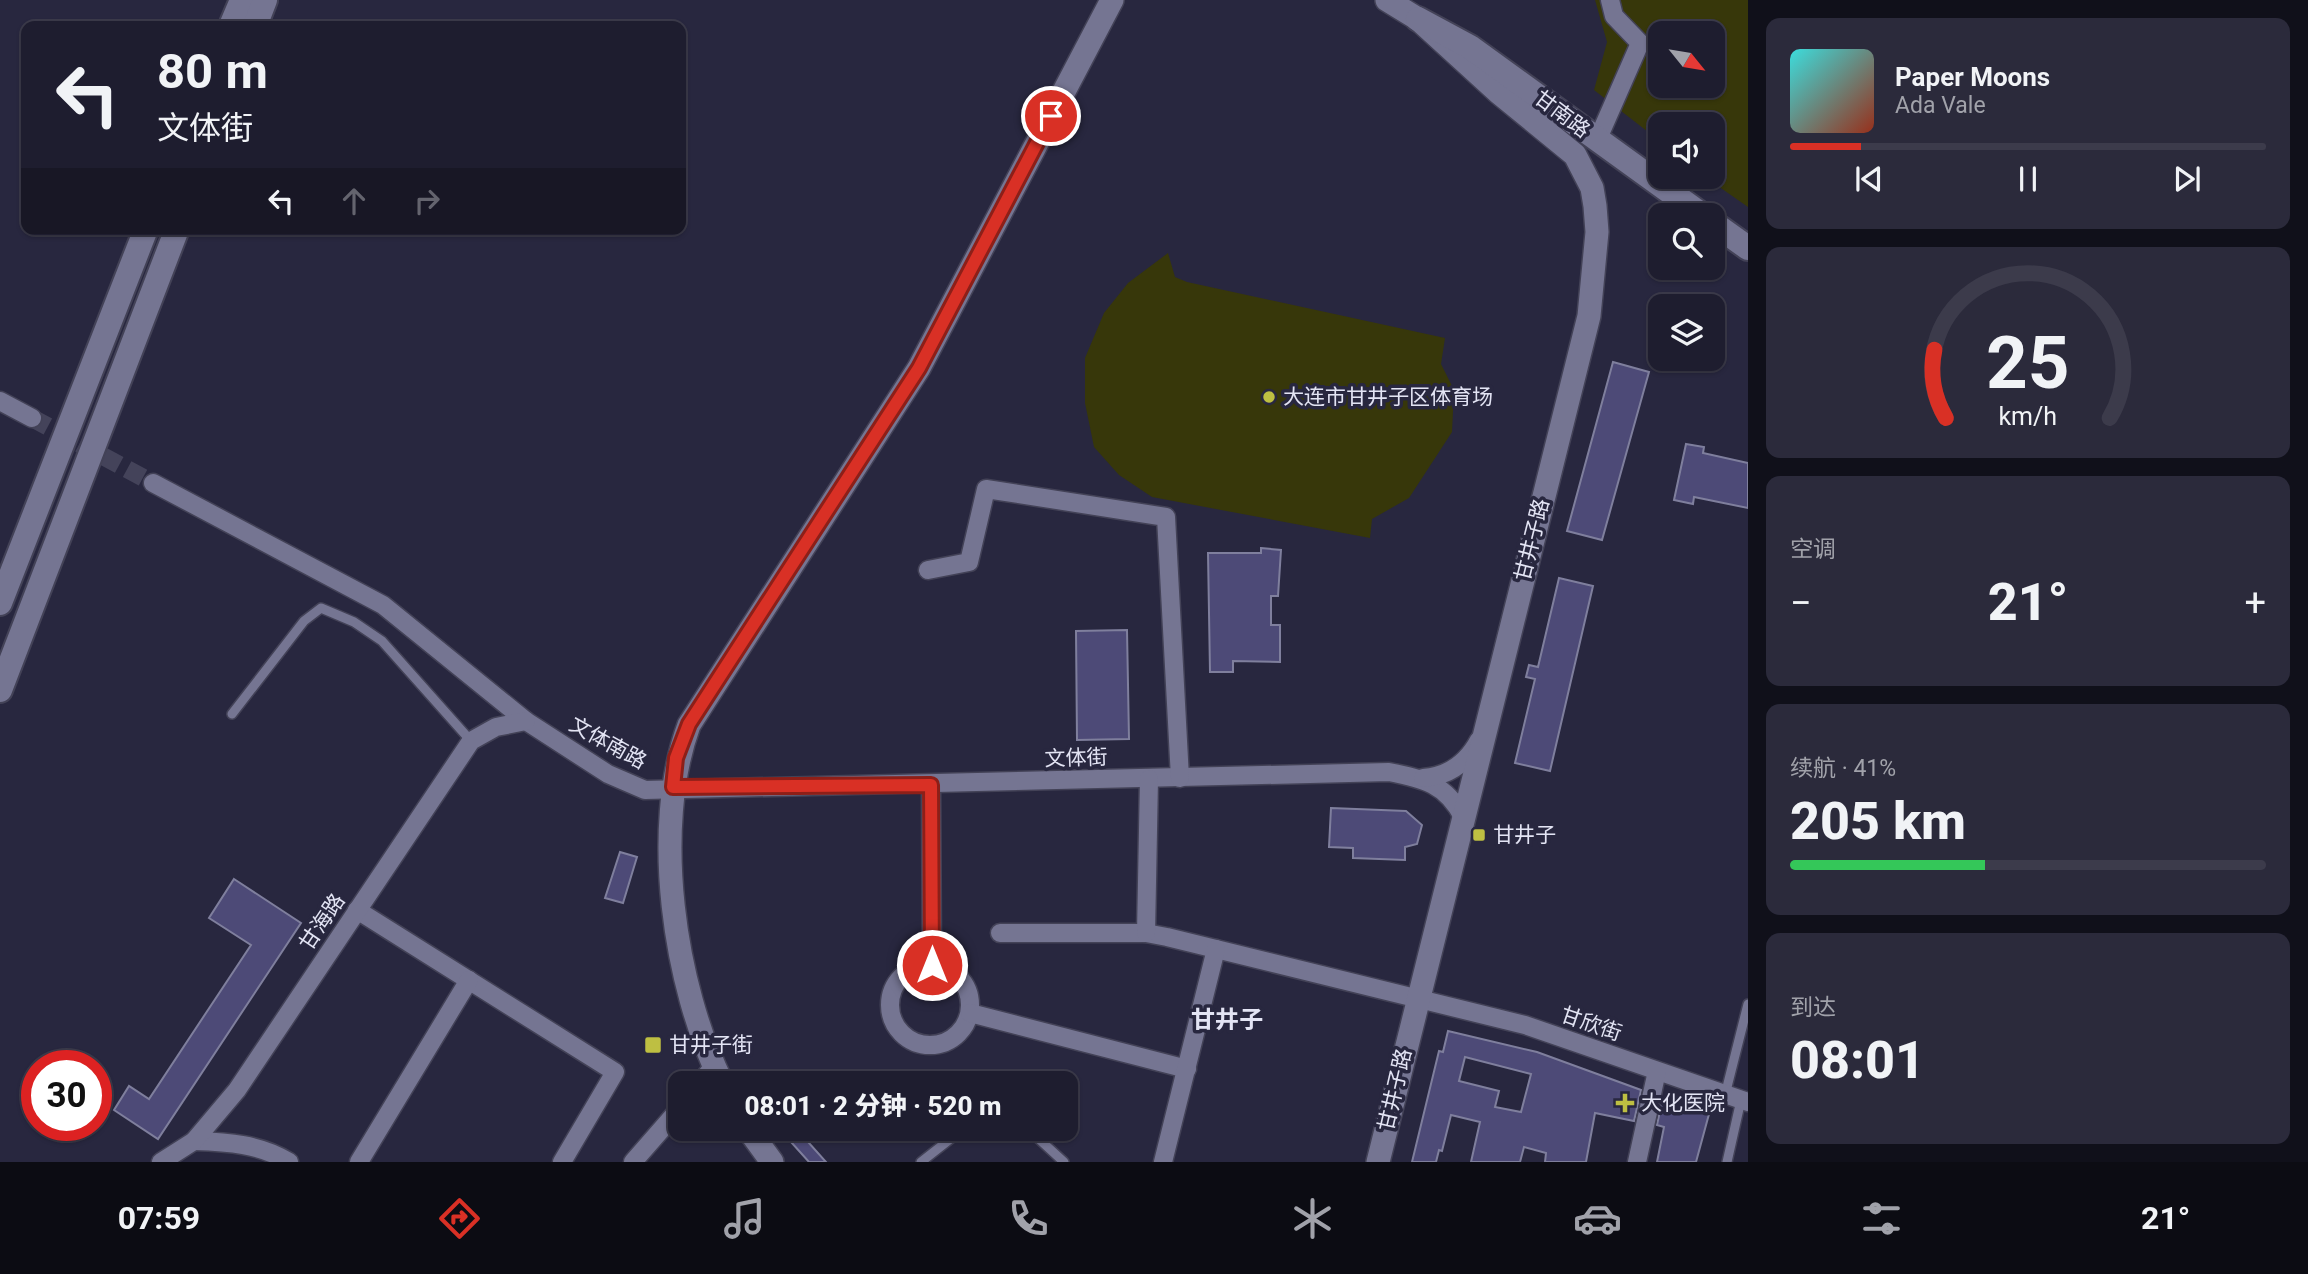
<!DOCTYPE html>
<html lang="zh">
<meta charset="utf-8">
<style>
body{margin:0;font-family:Roboto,"Noto Sans SC",sans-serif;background:#2b2a3b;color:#f1f3f6;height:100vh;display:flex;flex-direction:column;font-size:26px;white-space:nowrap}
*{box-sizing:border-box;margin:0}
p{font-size:23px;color:#a1a2aa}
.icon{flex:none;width:38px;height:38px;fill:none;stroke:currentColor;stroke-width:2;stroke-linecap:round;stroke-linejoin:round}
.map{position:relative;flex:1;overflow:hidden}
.details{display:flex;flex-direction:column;gap:18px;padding:18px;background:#10101a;width:560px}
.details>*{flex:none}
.banner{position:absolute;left:21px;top:21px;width:665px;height:214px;border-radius:14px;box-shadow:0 2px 5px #0004,0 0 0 2px #3c3b4b;background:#1e1d2f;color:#f1f3f6;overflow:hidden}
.needle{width:46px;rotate:120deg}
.fabs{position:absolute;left:1648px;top:21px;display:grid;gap:14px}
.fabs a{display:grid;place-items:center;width:77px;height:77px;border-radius:14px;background:#1e1d2f;box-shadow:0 2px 5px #0004,0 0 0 2px #3c3b4b;font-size:35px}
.speed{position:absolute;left:21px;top:1050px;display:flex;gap:14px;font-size:35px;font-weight:700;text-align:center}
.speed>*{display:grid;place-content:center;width:91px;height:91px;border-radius:50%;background:#1e1d2f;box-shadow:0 2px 5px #0004,0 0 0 2px #3c3b4b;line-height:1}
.speed .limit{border:10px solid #d22;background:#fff;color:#111}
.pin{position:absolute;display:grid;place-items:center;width:60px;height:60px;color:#fff;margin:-30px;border:4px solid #fff;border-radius:50%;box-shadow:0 2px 7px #0007}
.me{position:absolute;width:77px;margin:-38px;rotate:0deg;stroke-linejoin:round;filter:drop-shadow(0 0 5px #0008)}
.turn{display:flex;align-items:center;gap:24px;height:147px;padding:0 21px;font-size:32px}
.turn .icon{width:91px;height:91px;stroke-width:2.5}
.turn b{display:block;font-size:49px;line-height:60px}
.lanes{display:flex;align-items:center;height:66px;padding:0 21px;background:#0003;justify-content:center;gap:35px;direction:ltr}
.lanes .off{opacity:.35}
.big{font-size:52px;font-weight:800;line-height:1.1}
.details .card{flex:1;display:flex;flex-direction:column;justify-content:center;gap:10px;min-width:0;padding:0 24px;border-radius:14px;background:#2b2a3b}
.details .dial{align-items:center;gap:0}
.dial svg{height:182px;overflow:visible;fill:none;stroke:#3c3b4b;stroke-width:7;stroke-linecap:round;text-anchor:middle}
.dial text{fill:#f1f3f6;stroke:none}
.song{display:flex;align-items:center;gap:21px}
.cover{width:84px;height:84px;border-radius:10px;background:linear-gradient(135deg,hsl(180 70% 55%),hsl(10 70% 35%))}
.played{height:7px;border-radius:4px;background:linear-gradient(90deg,#d93025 15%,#3c3b4b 15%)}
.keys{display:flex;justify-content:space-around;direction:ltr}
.heat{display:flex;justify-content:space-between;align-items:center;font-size:38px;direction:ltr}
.charge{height:10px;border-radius:5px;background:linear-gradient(90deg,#34c759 41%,#3c3b4b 0)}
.trip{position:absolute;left:668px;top:1071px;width:410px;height:70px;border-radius:14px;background:#1e1d2f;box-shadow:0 2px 5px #0004,0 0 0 2px #3c3b4b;font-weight:800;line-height:70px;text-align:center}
.tabs{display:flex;height:112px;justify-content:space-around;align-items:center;background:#0c0c13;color:#a1a2aa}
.tabs .icon{width:49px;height:49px}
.tabs .current{color:#d93025}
.tabs b{font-size:32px;color:#f1f3f6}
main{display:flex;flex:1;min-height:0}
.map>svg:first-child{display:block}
.green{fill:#37370a;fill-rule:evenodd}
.building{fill:#4d4a77;stroke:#7f7f9d;stroke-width:2;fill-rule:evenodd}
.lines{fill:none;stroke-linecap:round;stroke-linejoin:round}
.minor-tunnel{stroke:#44435a;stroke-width:18;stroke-dasharray:18 9;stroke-linecap:butt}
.service-casing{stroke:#434257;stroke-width:12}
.minor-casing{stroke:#434257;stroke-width:21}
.tertiary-casing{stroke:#434257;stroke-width:26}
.secondary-casing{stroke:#434257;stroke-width:28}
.service{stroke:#757592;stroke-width:9}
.minor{stroke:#757592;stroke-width:18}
.tertiary{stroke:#757592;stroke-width:23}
.secondary{stroke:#757592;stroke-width:24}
.route-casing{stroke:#8d1f18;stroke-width:18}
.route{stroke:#d93025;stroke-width:12}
.poi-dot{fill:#bebf42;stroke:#28273f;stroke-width:2.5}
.labels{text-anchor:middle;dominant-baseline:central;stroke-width:7;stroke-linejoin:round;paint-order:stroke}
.street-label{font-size:21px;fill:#e3e4f4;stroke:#28273f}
.poi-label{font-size:21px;fill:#e3e4f4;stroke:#28273f;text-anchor:start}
.quarter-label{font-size:24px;font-weight:bold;fill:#e3e4f4;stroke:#28273f}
</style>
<main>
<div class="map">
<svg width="1748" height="1162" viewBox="0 0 1748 1162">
<rect width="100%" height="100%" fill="#28273f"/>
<g class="green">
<path d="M 1595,0 L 1748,0 L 1748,207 L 1705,177 L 1713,177 L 1713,124 L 1661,124 L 1661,142 L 1594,90 L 1607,42 ZM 1661,33 L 1713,33 L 1713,86 L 1661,86 Z"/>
<path d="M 1168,253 L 1175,277 L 1187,282 L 1445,338 L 1441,364 L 1454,390 L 1452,432 L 1409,498 L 1372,519 L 1370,538 L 1152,497 L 1119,475 L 1094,447 L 1085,403 L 1085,358 L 1104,313 L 1128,283 Z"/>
</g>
<g class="building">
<path d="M 1613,362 L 1649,372 L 1602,540 L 1567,531 Z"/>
<path d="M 1686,444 L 1704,447 L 1703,453 L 1748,463 L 1748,508 L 1694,497 L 1693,504 L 1674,500 Z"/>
<path d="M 1261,548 L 1281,550 L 1278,596 L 1271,596 L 1271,625 L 1280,625 L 1280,662 L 1233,661 L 1233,672 L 1210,672 L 1208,553 L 1261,553 Z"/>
<path d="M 1559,578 L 1593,586 L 1550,771 L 1515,763 L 1535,679 L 1526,677 L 1529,665 L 1538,667 Z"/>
<path d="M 1127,630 L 1129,739 L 1077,740 L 1076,631 Z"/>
<path d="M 1331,808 L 1406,811 L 1422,825 L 1417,844 L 1405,847 L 1405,860 L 1353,858 L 1353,848 L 1329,847 Z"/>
<path d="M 620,852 L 637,857 L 623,903 L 605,898 Z"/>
<path d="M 234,879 L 301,923 L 158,1139 L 114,1110 L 129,1086 L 149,1099 L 251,945 L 209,918 Z"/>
<path d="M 1448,1031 L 1537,1052 L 1641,1090 L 1634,1121 L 1595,1113 L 1586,1162 L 1545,1162 L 1546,1153 L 1524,1147 L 1520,1162 L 1471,1162 L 1480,1122 L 1451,1115 L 1442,1151 L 1439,1150 L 1436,1162 L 1412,1162 L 1439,1051 L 1443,1052 ZM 1465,1057 L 1531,1074 L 1521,1112 L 1495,1107 L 1499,1091 L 1459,1081 Z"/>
<path d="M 1663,1097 L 1709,1114 L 1696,1162 L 1657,1162 L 1664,1127 L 1657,1125 Z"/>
<path d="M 800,1133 L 826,1162 L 809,1162 L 791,1142 Z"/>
</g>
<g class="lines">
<path class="minor-tunnel" d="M 32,418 L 153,483"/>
<g class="service-casing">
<g id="service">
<path d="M 232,714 L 304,621 L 321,608 L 354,622 L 382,641 L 471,741"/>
<path d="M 1725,1095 L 1748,1004"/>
<path d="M 1028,1129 L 1064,1162"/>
<path d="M 921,1162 L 963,1129"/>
<path d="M 1727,1162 L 1741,1100"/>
</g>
</g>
<g class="minor-casing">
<g id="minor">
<path d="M 1597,141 L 1640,43 L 1614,16 L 1610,0"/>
<path d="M 0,401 L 32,418"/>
<path d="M 153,483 L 383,605 L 526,721 L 608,774 L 645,790 L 1389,772 C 1424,779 1446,784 1463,817"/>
<path d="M 928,570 L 969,562 L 986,489 L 1166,517 L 1180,778"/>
<path d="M 1423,778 C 1449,776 1467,763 1479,740"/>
<path d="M 931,785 L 932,965"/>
<path d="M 357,910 L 615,1072 L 562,1162"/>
<path d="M 1000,933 L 1146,933 L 1167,937 L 1525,1025 L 1748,1102"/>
<path d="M 1146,933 L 1149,779"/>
<circle cx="930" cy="1005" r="40"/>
<path d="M 970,1013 L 1187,1069"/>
<path d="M 700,1083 L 714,1066"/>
<path d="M 194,1141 C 228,1142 260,1144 289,1162"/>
<path d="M 161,1162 L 194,1141 L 237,1090 L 471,741 L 496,727 L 526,721"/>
<path d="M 359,1162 L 469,980"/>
<path d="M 633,1162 L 681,1107"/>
<path d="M 1163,1162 L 1216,949"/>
<path d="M 1637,1162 L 1657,1071"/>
</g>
</g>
<g class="tertiary-casing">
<g id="tertiary">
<path d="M 722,1083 C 674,985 651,829 689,725 L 919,368 L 1112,0"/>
<path d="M 748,1129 L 772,1162"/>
<path d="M 1378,1162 L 1589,316 L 1597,232 L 1595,206 L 1592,188 L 1575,155 L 1498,92 L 1418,19 L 1387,0"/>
</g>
</g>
<g class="secondary-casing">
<g id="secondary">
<path d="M 1418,19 L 1470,47 L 1702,215"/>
<path d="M 231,26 L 242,0"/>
<path d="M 255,26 L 265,0"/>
<path d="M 1713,223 L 1748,248"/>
<path d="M 0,603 L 146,229"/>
<path d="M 0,690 L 177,229"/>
</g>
</g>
<use href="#service" class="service"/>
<use href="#minor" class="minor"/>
<use href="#tertiary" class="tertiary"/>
<use href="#secondary" class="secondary"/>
</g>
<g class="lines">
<g class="route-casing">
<path id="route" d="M 932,965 L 931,785 L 673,787 L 676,758 L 689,724 L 919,368 L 1051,116"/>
</g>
<use href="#route" class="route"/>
</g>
<g class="poi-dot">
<circle cx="1269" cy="397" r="7"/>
<rect x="1472" y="828" width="14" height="14" rx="3.5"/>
<rect x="644" y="1036" width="18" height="18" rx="3.5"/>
<path d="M1621.5 1092.5h7v7h7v7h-7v7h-7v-7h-7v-7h7z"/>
</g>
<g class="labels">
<g class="street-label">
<text transform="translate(1562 114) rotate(37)">甘南路</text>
<text transform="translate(1532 540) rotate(-76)">甘井子路</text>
<text transform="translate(608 743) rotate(29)">文体南路</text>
<text transform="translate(1076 758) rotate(-2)">文体街</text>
<text transform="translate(322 922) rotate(-56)">甘海路</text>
<text transform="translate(1591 1024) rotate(19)">甘欣街</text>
<text transform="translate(1395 1090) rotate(-77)">甘井子路</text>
</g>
<g class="poi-label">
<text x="1283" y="397">大连市甘井子区体育场</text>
<text x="1493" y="835">甘井子</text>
<text x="669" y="1045">甘井子街</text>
<text x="1641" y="1103">大化医院</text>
</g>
<g class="quarter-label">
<text x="1227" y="1020">甘井子</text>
</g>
</g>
</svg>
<div class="fabs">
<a><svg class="needle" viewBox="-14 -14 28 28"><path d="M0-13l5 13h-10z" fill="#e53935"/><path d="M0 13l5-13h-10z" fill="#a1a2aa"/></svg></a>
<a><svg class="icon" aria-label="sound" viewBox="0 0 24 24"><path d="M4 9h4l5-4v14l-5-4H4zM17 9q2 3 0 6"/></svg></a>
<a><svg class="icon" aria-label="search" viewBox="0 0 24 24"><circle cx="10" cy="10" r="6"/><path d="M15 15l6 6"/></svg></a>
<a><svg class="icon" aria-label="layers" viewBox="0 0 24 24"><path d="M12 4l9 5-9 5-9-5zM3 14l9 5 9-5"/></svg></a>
</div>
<div class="speed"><div class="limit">30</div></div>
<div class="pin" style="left:1051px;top:116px;background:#d93025"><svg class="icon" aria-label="arrive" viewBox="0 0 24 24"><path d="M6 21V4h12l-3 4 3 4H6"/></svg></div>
<svg class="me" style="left:932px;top:965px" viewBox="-20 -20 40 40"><circle r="17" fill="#d93025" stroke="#fff" stroke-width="3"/><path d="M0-11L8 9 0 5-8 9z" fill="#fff"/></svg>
<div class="trip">08:01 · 2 分钟 · 520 m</div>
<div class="banner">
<div class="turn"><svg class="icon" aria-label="left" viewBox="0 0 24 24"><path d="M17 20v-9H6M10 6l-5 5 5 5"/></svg><div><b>80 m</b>文体街</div></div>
<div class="lanes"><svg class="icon" aria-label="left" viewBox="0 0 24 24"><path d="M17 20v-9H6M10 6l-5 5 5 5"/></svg><svg class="icon off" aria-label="ahead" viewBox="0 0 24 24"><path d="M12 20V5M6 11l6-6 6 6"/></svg><svg class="icon off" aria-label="right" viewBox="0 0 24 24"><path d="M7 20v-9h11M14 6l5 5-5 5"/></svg></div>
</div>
</div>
<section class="details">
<div class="card">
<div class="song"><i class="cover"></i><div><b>Paper Moons</b><p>Ada Vale</p></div></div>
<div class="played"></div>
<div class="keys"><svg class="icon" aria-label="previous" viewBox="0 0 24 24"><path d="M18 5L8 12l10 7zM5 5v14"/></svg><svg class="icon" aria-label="pause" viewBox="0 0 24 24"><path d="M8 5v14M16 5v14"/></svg><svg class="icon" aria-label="next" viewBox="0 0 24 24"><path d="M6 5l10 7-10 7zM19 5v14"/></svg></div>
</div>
<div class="card dial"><svg viewBox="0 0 100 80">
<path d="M14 69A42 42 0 1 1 86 69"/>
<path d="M14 69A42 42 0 0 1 9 39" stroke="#d93025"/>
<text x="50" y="56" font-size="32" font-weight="700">25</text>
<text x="50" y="72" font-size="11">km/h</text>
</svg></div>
<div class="card"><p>空调</p>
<div class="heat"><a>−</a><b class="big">21°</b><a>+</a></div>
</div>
<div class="card"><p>续航 · 41%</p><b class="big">205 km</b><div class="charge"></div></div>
<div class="card"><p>到达</p><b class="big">08:01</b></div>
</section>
</main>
<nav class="tabs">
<b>07:59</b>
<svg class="icon current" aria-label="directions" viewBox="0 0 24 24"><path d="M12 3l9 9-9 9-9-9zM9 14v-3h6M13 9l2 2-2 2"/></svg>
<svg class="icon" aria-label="music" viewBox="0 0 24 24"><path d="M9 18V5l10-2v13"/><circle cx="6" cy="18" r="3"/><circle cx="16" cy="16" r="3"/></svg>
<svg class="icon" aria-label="phone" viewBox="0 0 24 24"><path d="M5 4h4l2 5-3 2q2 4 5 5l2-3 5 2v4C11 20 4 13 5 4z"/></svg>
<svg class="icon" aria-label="climate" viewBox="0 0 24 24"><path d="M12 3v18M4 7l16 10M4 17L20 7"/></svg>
<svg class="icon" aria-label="car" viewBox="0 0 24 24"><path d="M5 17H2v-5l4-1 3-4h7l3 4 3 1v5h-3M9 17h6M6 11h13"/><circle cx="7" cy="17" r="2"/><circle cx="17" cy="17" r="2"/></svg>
<svg class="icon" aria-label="filters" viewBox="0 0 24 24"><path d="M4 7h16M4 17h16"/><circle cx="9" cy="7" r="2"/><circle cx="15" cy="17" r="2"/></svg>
<b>21°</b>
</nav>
